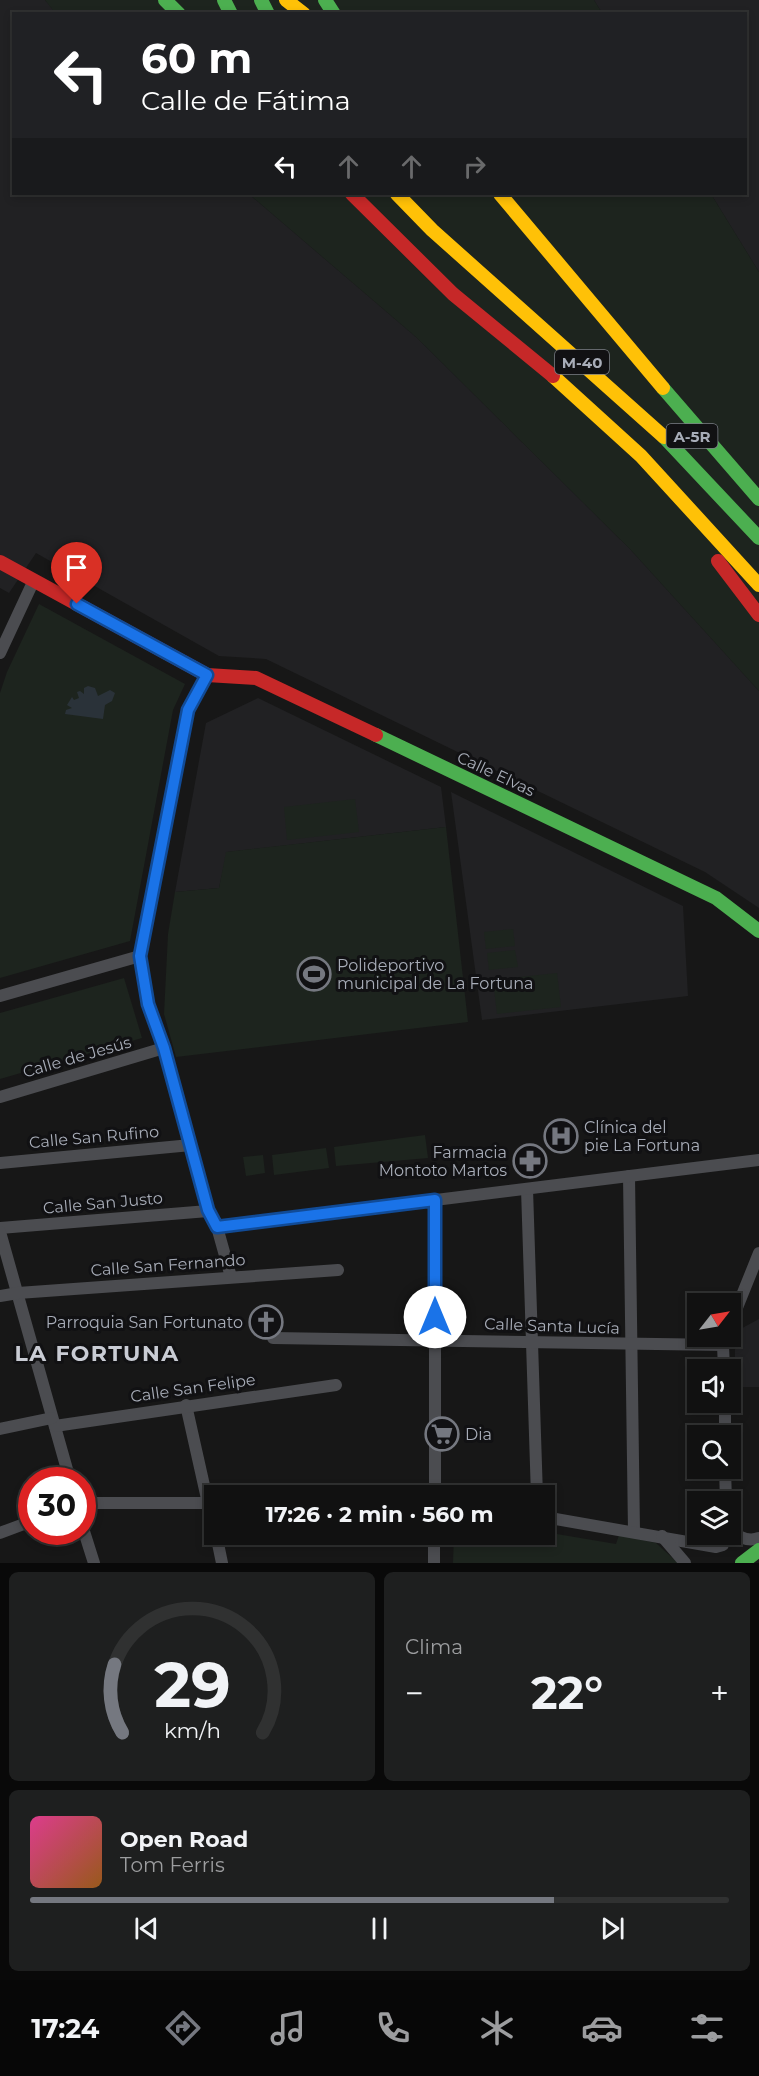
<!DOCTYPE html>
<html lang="es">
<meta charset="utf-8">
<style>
body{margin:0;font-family:Montserrat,sans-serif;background:#1e1f1f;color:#f1f3f6;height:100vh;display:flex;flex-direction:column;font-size:22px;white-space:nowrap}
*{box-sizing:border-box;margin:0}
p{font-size:20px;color:#9c9d9f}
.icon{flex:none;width:33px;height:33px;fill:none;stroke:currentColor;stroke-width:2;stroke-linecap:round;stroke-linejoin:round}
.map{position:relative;height:1563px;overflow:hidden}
.panel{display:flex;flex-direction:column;gap:9px;padding:9px;background:#090909;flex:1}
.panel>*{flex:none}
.hud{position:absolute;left:12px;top:12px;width:735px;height:183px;border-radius:0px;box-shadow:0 3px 9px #0003,0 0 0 2px #303131;background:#202124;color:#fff;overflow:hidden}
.needle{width:39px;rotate:59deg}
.tools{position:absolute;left:687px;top:1293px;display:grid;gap:12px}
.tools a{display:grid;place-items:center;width:54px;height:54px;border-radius:0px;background:#111;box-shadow:0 3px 9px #0003,0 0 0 2px #303131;font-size:30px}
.speed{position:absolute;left:18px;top:1467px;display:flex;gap:12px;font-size:30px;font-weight:700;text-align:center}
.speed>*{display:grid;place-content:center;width:78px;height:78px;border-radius:50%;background:#111;box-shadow:0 3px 9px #0003,0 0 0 2px #303131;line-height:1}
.speed .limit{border:9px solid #d22;background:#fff;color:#111}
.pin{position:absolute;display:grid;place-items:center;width:51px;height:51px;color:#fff;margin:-62px -26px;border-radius:50% 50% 50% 0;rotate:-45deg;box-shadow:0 0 6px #0007}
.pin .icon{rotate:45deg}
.me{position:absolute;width:66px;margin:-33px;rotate:0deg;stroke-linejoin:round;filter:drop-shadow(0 0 4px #0008)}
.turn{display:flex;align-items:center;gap:21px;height:126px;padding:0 30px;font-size:27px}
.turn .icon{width:78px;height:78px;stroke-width:2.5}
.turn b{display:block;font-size:42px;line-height:51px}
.lanes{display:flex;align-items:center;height:57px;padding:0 30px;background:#0003;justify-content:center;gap:30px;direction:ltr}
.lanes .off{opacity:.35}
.big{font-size:45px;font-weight:700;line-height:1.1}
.panel .card{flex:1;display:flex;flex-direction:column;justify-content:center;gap:9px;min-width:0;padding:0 21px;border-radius:9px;background:#1e1f1f}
.panel .dial{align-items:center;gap:0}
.dial svg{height:156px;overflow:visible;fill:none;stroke:#303131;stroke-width:7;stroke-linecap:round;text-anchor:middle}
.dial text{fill:#f1f3f6;stroke:none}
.song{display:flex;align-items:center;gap:18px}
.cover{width:72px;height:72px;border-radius:9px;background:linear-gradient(135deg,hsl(330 70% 55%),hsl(30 70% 35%))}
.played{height:6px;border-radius:3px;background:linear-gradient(90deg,#757880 75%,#303131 75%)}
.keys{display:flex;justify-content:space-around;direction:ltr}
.heat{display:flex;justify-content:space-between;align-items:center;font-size:33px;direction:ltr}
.panel .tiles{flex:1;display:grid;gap:9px;grid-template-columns:1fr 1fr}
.card:last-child{grid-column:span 2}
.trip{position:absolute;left:204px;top:1485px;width:351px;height:60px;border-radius:0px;background:#111;box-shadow:0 3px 9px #0003,0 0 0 2px #303131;font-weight:700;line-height:60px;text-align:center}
.tabs{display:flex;height:96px;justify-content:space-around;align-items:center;background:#070707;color:#9c9d9f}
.tabs .icon{width:42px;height:42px}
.tabs .on{color:#757880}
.tabs b{font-size:27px;color:#f1f3f6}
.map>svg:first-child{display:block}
.built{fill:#212123}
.green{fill:#1d241e}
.water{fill:#2a3239}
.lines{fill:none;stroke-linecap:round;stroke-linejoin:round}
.street{stroke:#4b4c50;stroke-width:12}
.fast{stroke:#4caf50;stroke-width:14}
.slow{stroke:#ffc107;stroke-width:14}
.jam{stroke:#c62828;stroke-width:14}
.route-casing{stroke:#114b97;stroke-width:15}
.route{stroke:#1a73e8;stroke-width:10}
.labels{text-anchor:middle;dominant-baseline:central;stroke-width:6;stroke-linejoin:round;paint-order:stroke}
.shield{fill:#111113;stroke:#7b7e86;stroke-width:1.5}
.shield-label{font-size:15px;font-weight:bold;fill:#a8adb8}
.street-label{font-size:16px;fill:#a8adb8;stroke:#111113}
.poi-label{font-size:16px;fill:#a8adb8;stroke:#111113;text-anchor:start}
.district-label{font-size:22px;font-weight:bold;letter-spacing:1.5px;fill:#c9ccd4;stroke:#111113}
</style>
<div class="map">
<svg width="759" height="1563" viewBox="0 0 759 1563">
<rect width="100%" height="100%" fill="#171717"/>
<g class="built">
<path d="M 0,0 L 45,0 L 56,13 L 14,14 L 14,194 L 249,194 L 416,337 L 630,549 L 759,691 L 759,908 L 705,872 L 266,659 L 219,656 L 36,553 L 9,593 L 0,588 Z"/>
<path d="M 594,0 L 759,0 L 759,272 L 711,194 L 746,194 L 746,14 L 602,13 Z"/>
<path d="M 258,698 L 441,787 L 446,827 L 227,852 L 219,888 L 175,892 L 206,723 Z"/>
<path d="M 451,792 L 683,906 L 688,996 L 482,1020 Z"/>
<path d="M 759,1319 L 759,1387 L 735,1387 L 735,1332 Z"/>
</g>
<g class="green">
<path d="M 45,0 L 594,0 L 602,13 L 56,14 Z"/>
<path d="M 249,194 L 711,194 L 759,272 L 759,691 L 630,549 L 416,337 Z"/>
<path d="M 39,604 L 185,684 L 173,710 L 130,941 L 0,978 L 0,693 L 7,672 Z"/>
<path d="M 355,799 L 359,832 L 287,840 L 284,807 Z"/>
<path d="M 446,827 L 468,1022 L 176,1057 L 164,1014 L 168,934 L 175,892 L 219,888 L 226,852 Z"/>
<path d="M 513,929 L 515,946 L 486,949 L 484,932 Z"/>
<path d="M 515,950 L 518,967 L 489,970 L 487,953 Z"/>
<path d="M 557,973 L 561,1007 L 497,1014 L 493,980 Z"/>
<path d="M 124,978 L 142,1038 L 0,1079 L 0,1013 Z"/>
<path d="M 425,1135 L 428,1158 L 336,1166 L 334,1147 Z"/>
<path d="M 326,1148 L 329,1168 L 274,1175 L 272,1155 Z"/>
<path d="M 263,1155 L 265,1173 L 246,1176 L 243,1157 Z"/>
<path d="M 545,1532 L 616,1544 L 619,1535 L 656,1543 L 678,1563 L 453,1563 L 454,1535 Z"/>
</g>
<path class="water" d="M 88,686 L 95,688 L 98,696 L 110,690 L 115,693 L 112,701 L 105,705 L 103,719 L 65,714 L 66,710 L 72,708 L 67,705 L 72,697 L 74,700 L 79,698 L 77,692 L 80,691 L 84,694 L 84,688 Z"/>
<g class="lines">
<g class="street">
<path d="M 0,653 L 34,580"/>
<path d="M 207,675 L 188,710 L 140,956 L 148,1003 L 164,1048 L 208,1211 L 217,1227 L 231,1277"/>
<path d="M 0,996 L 140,956"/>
<path d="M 0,1097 L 164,1048"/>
<path d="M 0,1163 L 191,1145"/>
<path d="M 629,1176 L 634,1531"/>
<path d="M 527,1189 L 537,1496"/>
<path d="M 435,1200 L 435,1496"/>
<path d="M 217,1227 L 759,1160"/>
<path d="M 0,1228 L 208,1211"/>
<path d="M 0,1232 L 70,1480"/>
<path d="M 0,1296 L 18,1293 L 338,1270"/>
<path d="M 730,1325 L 759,1253"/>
<path d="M 273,1338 L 723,1345"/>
<path d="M 724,1370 L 723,1345 L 726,1336"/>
<path d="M 725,1402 L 725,1436"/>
<path d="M 186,1405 L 214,1530"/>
<path d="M 55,1426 L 336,1385"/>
<path d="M 0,1429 L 52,1418"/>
<path d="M 725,1468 L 726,1502"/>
<path d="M 82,1503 L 214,1503"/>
<path d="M 544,1517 L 716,1547 L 723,1545 L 726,1534"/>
<path d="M 82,1525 L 94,1563"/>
<path d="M 730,1530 C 738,1537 748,1542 759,1538"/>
<path d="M 0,1533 L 32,1521"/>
<path d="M 216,1534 L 222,1563"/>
<path d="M 662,1536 L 685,1563"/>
<path d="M 434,1563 L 434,1534"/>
</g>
<g class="fast">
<path d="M 165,0 L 179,14"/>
<path d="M 224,0 L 231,14"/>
<path d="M 261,0 L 268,14"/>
<path d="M 325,0 L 334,14"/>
<path d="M 663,388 L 759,499"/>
<path d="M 664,437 L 759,538"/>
<path d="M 376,735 L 716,898 L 759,931"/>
<path d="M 742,1563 L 759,1550"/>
</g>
<g class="slow">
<path d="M 286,0 L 304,14"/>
<path d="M 397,194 L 432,230 L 664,437"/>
<path d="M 500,194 L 663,388"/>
<path d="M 553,376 L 641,456 L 759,585"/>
</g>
<g class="jam">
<path d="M 352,194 L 453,294 L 553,376"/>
<path d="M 718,561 L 759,615"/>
<path d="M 0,562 L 207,675 L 256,678 L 376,735"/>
</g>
</g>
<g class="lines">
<g class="route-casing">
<path id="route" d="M 77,604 L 207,675 L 188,710 L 140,956 L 148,1004 L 164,1048 L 208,1210 L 217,1227 L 435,1200 L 435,1317"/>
</g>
<use href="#route" class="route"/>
</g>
<defs>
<g id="stadium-ring" transform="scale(1.725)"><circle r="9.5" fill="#111113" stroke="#757880" stroke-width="1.5"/><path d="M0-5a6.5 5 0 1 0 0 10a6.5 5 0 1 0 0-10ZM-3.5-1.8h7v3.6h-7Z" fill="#757880"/></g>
<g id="hospital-ring" transform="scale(1.725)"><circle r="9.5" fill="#111113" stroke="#757880" stroke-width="1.5"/><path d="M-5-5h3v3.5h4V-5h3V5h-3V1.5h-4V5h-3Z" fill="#757880"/></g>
<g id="pharmacy-ring" transform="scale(1.725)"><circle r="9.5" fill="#111113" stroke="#757880" stroke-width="1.5"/><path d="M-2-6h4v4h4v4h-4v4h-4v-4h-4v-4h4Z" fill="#757880"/></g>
<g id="church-ring" transform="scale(1.725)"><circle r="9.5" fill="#111113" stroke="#757880" stroke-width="1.5"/><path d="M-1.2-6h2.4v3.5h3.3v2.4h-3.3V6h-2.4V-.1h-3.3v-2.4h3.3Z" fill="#757880"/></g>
<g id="supermarket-ring" transform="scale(1.725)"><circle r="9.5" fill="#111113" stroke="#757880" stroke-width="1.5"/><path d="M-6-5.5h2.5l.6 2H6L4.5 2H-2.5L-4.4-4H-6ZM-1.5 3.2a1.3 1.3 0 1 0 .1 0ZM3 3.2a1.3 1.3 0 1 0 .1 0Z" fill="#757880"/></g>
</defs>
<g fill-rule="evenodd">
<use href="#stadium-ring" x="314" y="974"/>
<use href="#hospital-ring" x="561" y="1136"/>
<use href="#pharmacy-ring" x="530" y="1161"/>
<use href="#church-ring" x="266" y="1322"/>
<use href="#supermarket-ring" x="442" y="1434"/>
</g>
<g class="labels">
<g class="shield">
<rect x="555" y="350" width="54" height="24" rx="4.5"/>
<rect x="666.5" y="424" width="51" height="24" rx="4.5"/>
</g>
<g class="shield-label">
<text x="582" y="362">M-40</text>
<text x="692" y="436">A-5R</text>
</g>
<g class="street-label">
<text transform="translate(496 774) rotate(25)">Calle Elvas</text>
<text transform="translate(77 1057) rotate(-16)">Calle de Jesús</text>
<text transform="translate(94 1137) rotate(-5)">Calle San Rufino</text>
<text transform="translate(103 1203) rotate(-5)">Calle San Justo</text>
<text transform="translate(168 1265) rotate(-4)">Calle San Fernando</text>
<text transform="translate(552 1326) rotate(2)">Calle Santa Lucía</text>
<text transform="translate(193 1388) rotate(-8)">Calle San Felipe</text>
</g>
<g class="poi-label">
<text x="337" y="965">Polideportivo<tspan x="337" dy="18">municipal de La Fortuna</tspan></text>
<text x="584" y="1127">Clínica del<tspan x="584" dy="18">pie La Fortuna</tspan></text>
<text x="507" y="1152" text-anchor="end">Farmacia<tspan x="507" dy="18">Montoto Martos</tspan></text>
<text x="243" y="1322" text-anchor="end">Parroquia San Fortunato</text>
<text x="465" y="1434">Dia</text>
</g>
<g class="district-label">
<text x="97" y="1353">LA FORTUNA</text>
</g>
</g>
</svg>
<div class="tools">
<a><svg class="needle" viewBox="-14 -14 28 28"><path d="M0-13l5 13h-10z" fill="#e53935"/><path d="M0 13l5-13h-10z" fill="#9c9d9f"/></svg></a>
<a><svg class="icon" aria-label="sound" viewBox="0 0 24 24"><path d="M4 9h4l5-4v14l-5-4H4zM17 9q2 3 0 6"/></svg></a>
<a><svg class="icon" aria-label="search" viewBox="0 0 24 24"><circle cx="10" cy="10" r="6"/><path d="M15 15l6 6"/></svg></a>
<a><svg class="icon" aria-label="layers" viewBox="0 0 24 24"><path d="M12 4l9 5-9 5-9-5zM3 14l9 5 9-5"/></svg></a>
</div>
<div class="speed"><div class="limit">30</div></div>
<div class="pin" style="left:77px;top:604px;background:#d93025"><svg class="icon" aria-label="arrive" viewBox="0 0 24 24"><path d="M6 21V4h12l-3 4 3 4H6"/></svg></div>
<svg class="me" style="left:435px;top:1317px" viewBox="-20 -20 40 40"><circle r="19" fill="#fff"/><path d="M0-13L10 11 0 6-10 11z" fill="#1a73e8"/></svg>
<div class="trip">17:26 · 2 min · 560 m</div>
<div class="hud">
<div class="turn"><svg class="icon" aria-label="left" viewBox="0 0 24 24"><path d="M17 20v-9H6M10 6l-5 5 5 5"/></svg><div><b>60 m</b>Calle de Fátima</div></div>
<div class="lanes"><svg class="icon" aria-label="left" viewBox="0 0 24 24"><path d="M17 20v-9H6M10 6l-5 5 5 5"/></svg><svg class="icon off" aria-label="ahead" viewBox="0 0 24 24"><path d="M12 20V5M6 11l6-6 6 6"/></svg><svg class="icon off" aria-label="ahead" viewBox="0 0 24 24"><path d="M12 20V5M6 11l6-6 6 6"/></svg><svg class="icon off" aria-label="right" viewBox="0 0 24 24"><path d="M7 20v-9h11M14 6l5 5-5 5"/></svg></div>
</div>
</div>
<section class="panel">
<div class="tiles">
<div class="card dial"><svg viewBox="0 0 100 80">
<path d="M14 69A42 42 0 1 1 86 69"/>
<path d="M14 69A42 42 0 0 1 10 34" stroke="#757880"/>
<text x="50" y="56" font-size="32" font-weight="700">29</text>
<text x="50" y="72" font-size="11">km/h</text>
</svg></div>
<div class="card"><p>Clima</p>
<div class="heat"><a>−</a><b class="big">22°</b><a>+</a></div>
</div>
<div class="card">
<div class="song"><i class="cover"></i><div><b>Open Road</b><p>Tom Ferris</p></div></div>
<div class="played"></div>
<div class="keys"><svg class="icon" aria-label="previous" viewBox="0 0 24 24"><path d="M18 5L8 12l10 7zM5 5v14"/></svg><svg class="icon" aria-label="pause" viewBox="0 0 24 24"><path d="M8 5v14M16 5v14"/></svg><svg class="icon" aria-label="next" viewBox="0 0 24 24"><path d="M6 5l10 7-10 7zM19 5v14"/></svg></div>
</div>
</div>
</section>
<nav class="tabs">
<b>17:24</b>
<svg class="icon on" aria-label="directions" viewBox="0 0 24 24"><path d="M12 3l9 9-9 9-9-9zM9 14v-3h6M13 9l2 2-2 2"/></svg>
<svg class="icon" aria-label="music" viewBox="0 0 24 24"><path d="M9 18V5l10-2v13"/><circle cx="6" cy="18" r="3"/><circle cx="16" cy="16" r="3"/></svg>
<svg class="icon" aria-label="phone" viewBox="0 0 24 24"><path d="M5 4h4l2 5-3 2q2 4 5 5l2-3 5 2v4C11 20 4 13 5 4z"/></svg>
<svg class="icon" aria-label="climate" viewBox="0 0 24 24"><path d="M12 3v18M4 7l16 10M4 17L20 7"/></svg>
<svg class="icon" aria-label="car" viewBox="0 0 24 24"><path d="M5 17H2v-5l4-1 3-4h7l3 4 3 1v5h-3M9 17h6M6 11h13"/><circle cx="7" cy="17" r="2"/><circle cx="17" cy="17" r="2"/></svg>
<svg class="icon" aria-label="filters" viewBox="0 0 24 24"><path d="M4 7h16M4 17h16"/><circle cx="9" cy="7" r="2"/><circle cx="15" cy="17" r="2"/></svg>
</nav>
